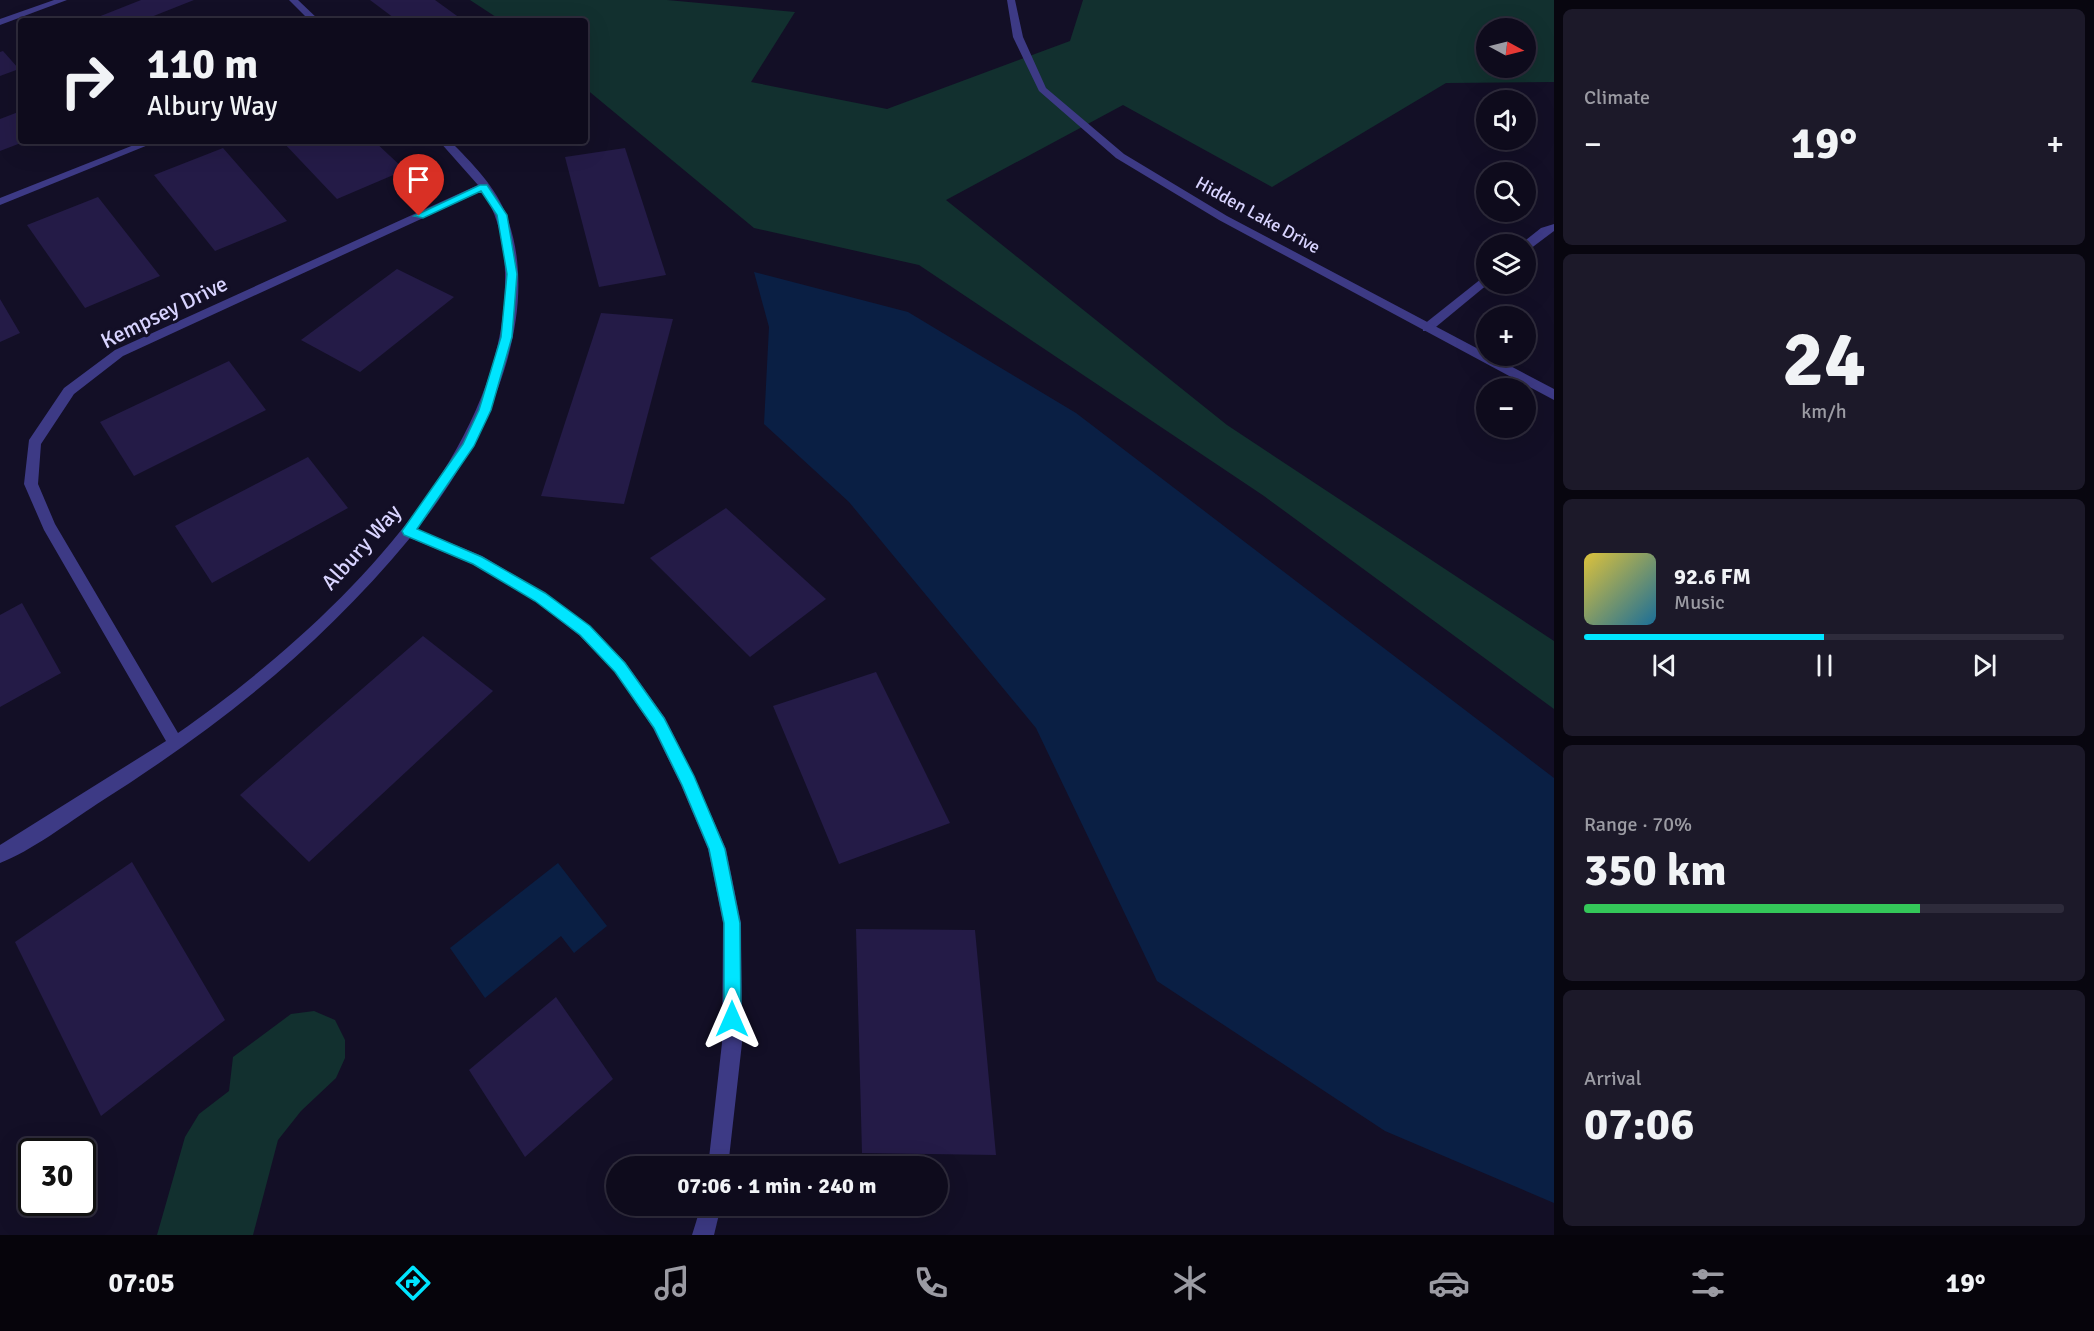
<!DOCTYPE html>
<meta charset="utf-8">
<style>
body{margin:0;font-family:Signika,sans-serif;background:#1c1929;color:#f1f3f6;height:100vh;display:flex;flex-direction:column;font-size:22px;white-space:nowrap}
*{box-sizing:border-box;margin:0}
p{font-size:20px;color:#9b9ba3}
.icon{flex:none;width:33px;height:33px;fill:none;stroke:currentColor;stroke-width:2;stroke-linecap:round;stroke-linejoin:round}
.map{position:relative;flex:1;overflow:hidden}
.side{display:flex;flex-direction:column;gap:9px;padding:9px;background:#08060f;width:540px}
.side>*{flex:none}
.banner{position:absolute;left:18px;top:18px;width:570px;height:126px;border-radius:6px;box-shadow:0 6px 24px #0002,0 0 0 2px #2e2b3b;background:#0e0b1c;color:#f1f3f6;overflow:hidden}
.needle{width:39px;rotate:97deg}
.buttons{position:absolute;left:1476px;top:18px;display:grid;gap:12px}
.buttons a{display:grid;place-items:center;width:60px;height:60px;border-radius:50%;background:#0e0b1c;box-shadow:0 6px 24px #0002,0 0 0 2px #2e2b3b;font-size:30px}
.speed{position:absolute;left:18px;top:1138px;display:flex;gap:12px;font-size:30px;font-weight:700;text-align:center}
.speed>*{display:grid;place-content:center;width:78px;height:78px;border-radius:50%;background:#0e0b1c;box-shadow:0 6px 24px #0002,0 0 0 2px #2e2b3b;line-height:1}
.speed .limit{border:3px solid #111;border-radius:9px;background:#fff;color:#111}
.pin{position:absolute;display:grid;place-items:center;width:51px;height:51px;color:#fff;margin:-62px -26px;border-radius:50% 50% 50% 0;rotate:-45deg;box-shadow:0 0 6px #0007}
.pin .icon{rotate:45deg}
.me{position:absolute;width:66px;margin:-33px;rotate:0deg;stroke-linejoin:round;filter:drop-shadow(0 0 4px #0008)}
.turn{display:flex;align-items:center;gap:21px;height:126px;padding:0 30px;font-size:27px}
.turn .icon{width:78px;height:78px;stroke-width:2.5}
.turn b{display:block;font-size:42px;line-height:51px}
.big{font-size:45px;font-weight:800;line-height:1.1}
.side .card{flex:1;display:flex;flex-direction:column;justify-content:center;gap:9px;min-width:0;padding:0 21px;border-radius:9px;background:#1c1929}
.side .dial{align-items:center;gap:0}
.dial b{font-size:78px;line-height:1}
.song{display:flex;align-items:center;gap:18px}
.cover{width:72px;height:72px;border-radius:9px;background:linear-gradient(135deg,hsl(50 70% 55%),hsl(200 70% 35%))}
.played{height:6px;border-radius:3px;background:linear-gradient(90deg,#00e5ff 50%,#2e2b3b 50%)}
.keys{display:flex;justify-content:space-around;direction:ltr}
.heat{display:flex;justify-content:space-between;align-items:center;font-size:33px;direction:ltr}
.charge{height:9px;border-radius:4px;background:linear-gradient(90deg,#34c759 70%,#2e2b3b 0)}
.trip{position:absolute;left:606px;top:1156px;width:342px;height:60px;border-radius:30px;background:#0e0b1c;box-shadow:0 6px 24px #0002,0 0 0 2px #2e2b3b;font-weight:800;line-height:60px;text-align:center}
.menu{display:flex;height:96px;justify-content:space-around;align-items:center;background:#06040b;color:#9b9ba3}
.menu .icon{width:42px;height:42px}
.menu .active{color:#00e5ff}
.menu b{font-size:27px;color:#f1f3f6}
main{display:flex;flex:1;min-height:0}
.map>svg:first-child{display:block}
.green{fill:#12302f;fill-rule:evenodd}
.water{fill:#0a1f44}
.building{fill:#241b47}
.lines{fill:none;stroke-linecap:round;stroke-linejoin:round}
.minor{fill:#3d3a85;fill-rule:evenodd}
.tertiary{fill:#3d3a85;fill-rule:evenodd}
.route{fill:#00e5ff;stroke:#0095a6;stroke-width:1.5}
.labels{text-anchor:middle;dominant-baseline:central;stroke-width:6;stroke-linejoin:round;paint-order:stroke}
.far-street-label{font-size:18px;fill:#d9d4ff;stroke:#130f26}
.street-label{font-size:22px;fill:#d9d4ff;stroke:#130f26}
</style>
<main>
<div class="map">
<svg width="1554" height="1235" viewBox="0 0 1554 1235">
<rect width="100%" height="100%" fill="#130f26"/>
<g class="green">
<path d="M 470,0 L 667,0 L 795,12 L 751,82 L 887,109 L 1070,41 L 1083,0 L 1554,0 L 1554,82 L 1446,83 L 1272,187 L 1123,105 L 946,200 L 1227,425 L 1554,641 L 1554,709 L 1264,496 L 919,265 L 754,228 L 585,88 L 585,21 L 502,21 ZM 1486,28 L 1526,28 L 1526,68 L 1486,68 Z"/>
<path d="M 314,1011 L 335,1020 L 345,1040 L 345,1058 L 336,1078 L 301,1111 L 278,1140 L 253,1235 L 157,1235 L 185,1137 L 199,1114 L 229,1091 L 233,1057 L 291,1014 Z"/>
</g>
<g class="water">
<path d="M 754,272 L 908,312 L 1076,413 L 1554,778 L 1554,1203 L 1385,1131 L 1157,981 L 1036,728 L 849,502 L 764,424 L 769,327 Z"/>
<path d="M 558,863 L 607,926 L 574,953 L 561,936 L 485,998 L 450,948 Z"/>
</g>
<g class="building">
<path d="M 141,0 L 194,0 L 141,21 L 88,21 Z"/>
<path d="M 370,0 L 435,0 L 464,21 L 398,21 Z"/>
<path d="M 3,51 L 19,69 L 0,76 L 0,52 Z"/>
<path d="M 21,111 L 21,141 L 26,141 L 0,151 L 0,119 Z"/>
<path d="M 282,141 L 374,141 L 405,170 L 337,199 Z"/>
<path d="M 223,148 L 287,221 L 215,251 L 154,175 Z"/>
<path d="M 625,148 L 666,275 L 599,287 L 565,157 Z"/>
<path d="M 98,197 L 160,276 L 85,308 L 27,225 Z"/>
<path d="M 397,269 L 454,297 L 360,372 L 301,340 Z"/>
<path d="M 0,299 L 20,333 L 0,342 Z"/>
<path d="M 601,313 L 673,319 L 624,504 L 541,496 Z"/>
<path d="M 229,361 L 266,410 L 134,476 L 100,422 Z"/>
<path d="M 308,457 L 348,508 L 212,583 L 175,526 Z"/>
<path d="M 726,508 L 826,599 L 750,657 L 650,558 Z"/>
<path d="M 22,603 L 61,673 L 0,707 L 0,615 Z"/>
<path d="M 423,636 L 493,691 L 309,862 L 240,795 Z"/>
<path d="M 876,672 L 950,823 L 839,864 L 773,706 Z"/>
<path d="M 132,862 L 225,1020 L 101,1116 L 15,942 Z"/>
<path d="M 856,929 L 975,930 L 996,1155 L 862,1153 Z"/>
<path d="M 556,997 L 613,1079 L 525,1157 L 469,1070 Z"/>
</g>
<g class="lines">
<g class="minor">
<path d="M 54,0 L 67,0 L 0,25 L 0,19 Z"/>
<path d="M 289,0 L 298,0 L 320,21 L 310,21 Z"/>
<path d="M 144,141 L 158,141 L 0,205 L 0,198 Z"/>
<path d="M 439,141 L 450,141 C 471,162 497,188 507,217 C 545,321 481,449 417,529 L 482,556 L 545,593 L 590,626 L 625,662 L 665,718 L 694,776 L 726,849 L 741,923 L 742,1043 L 728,1167 L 708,1167 L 722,1043 L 723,923 L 708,849 L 681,785 L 653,728 L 615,672 L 580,636 L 535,601 L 472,564 L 410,538 C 318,649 217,728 97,804 C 68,823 31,851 0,863 L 0,845 L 166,741 L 44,530 L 24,484 L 29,440 L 64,388 L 115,350 L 478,185 ZM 482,191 C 505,225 507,266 504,305 C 489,478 313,639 178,733 L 55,524 L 38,484 L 41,444 L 74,394 L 123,356 Z"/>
<path d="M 1554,224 L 1554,231 L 1530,249 L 1526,249 L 1526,244 L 1521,244 L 1541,228 Z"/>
<path d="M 1486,275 L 1488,284 L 1431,331 L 1423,331 L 1423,325 Z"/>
<path d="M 701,1206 L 721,1206 L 714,1235 L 692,1235 Z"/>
</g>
<path class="tertiary" d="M 1007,0 L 1015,0 L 1023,37 L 1046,88 L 1124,154 L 1227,216 L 1554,389 L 1554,400 L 1219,220 L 1116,158 L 1039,91 L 1013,37 Z"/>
</g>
<path class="route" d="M 480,185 L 487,185 L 507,215 L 517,274 L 512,337 L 491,410 L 474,446 L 417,529 L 482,557 L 545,593 L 590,626 L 625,663 L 664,718 L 694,776 L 725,849 L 740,923 L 741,1019 L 738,1025 L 732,1028 L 726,1025 L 724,1019 L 724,923 L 709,849 L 682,785 L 654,728 L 615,672 L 580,635 L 535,601 L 473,564 L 404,535 L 402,531 L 463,444 L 479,410 L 501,337 L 507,274 L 497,215 L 481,191 L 423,218 L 414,216 Z"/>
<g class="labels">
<g class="far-street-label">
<text transform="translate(1258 215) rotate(29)">Hidden Lake Drive</text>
</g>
<g class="street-label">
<text transform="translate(164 312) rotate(-26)">Kempsey Drive</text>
<text transform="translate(361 547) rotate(-48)">Albury Way</text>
</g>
</g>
</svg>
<div class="buttons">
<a><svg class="needle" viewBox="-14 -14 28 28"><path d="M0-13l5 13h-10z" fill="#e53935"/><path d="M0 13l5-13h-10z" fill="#9b9ba3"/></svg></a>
<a><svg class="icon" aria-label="sound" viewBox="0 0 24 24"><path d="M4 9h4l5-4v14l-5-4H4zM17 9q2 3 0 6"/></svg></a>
<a><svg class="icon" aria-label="search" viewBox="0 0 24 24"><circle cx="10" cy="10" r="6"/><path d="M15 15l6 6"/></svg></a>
<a><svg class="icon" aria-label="layers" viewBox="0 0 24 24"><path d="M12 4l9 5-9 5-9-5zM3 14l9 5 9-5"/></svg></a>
<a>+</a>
<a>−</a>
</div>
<div class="speed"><div class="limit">30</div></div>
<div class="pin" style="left:419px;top:216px;background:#d93025"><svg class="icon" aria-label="arrive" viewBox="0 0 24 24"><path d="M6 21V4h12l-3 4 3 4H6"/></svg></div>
<svg class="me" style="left:732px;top:1019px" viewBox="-20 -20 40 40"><path d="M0-17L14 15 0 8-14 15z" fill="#00e5ff" stroke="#fff" stroke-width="4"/></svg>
<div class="trip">07:06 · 1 min · 240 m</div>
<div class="banner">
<div class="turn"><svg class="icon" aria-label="right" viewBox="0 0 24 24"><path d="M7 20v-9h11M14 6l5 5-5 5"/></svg><div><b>110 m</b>Albury Way</div></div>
</div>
</div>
<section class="side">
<div class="card"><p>Climate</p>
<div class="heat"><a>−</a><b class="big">19°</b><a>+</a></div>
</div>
<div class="card dial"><b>24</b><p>km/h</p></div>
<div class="card">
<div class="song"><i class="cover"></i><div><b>92.6 FM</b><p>Music</p></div></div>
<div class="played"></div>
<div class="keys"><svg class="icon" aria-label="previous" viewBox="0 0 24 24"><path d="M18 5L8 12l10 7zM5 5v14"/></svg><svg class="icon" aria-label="pause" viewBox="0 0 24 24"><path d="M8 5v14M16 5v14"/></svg><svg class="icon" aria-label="next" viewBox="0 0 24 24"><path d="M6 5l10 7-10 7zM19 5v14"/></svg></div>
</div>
<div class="card"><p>Range · 70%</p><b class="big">350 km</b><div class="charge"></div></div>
<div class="card"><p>Arrival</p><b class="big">07:06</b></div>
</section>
</main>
<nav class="menu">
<b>07:05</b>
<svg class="icon active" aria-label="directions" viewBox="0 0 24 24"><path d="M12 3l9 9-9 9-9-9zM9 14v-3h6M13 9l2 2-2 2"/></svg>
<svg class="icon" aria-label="music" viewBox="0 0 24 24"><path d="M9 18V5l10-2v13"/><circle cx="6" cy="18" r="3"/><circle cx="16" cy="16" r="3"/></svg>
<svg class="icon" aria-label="phone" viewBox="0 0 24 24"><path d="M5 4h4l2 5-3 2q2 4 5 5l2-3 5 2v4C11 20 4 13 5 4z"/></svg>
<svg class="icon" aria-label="climate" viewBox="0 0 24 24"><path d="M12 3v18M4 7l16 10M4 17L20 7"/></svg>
<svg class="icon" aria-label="car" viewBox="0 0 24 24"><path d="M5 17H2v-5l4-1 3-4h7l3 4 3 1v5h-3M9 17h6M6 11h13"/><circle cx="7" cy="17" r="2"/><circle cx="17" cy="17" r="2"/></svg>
<svg class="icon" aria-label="filters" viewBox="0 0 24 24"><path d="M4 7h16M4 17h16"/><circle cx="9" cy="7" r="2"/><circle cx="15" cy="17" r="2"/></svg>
<b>19°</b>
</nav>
